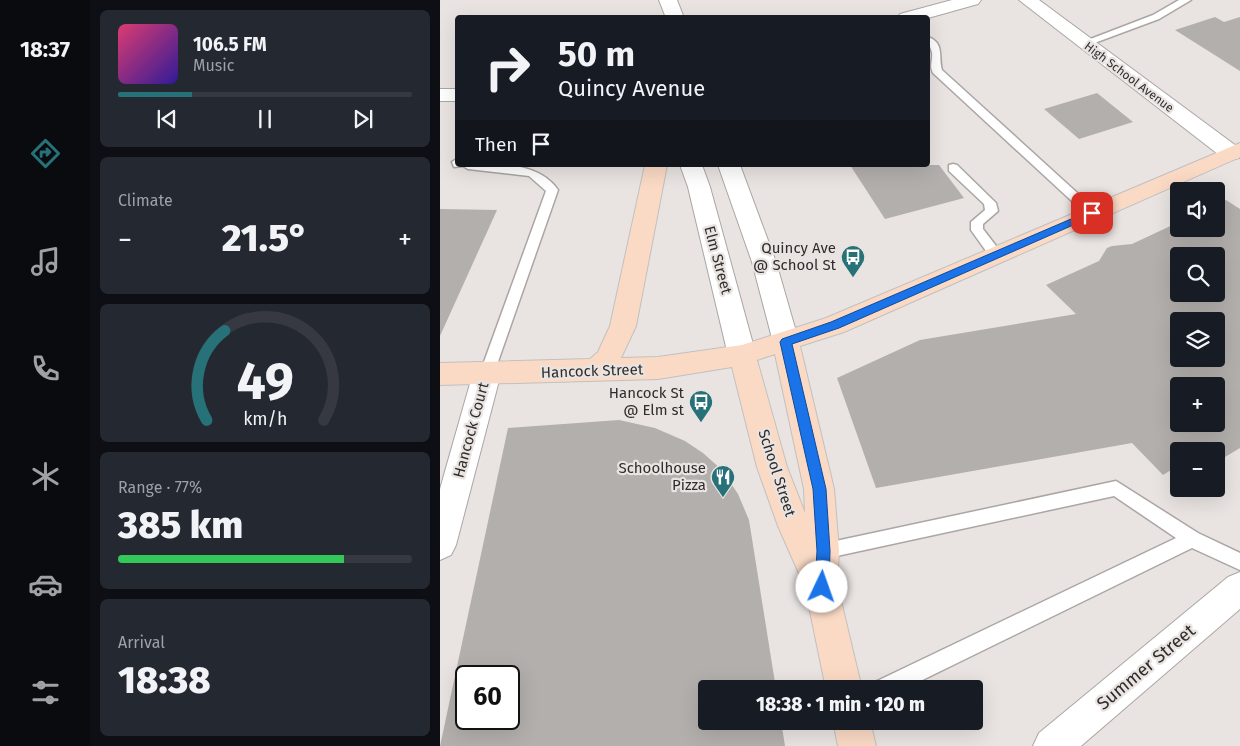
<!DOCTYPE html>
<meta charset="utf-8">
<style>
body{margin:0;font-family:"Fira Sans",sans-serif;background:#242831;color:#f1f3f6;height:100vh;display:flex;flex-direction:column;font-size:19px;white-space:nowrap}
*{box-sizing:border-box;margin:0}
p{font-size:16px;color:#9ea1a6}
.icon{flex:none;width:28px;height:28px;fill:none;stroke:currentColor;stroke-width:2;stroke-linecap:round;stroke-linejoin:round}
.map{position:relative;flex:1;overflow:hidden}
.side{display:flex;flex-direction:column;gap:10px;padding:10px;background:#0d0f14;width:350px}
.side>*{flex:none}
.top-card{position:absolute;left:15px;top:15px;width:475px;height:152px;border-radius:5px;box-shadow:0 5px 20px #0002;background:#171b24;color:#f1f3f6;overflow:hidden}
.tools{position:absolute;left:730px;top:182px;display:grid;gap:10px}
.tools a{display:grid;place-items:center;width:55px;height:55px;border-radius:5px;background:#171b24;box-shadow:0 5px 20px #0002;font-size:25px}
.speed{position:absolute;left:15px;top:665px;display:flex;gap:10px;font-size:25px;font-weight:700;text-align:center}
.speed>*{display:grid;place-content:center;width:65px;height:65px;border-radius:50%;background:#171b24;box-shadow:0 5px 20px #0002;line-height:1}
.speed .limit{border:2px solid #111;border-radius:8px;background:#fff;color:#111}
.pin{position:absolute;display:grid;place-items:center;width:42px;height:42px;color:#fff;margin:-21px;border-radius:10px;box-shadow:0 2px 8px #0006}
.me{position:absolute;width:55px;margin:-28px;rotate:3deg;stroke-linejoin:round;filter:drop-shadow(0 0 4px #0008)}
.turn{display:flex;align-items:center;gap:18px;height:105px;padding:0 20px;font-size:22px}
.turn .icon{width:65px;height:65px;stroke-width:2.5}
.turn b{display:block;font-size:35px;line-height:42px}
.then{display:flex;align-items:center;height:48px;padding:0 20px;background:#0003;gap:10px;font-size:19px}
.big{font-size:38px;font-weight:800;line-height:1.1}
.side .widget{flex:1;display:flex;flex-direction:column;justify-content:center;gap:8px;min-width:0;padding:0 18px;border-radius:8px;background:#242831}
.side .dial{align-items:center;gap:0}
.dial svg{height:130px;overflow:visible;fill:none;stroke:#363941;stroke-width:7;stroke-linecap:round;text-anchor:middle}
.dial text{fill:#f1f3f6;stroke:none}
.song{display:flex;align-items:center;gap:15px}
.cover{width:60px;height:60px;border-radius:8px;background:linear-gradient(135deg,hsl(340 70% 55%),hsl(250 70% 35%))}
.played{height:5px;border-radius:2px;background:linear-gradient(90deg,#277179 25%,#363941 25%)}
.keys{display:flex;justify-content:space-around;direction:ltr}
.heat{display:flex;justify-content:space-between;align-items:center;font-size:28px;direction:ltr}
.charge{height:8px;border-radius:4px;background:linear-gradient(90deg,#34c759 77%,#363941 0)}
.trip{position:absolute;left:258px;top:680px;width:285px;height:50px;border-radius:5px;background:#171b24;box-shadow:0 5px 20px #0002;font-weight:800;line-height:50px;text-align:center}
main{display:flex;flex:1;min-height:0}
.menu{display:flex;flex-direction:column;width:90px;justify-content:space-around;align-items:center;background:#090b0e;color:#9ea1a6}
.menu .icon{width:35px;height:35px}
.menu .on{color:#277179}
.menu b{font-size:22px;color:#f1f3f6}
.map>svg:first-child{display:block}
.building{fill:#b3afac;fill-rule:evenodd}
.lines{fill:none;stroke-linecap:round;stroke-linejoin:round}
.service-casing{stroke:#aba6a3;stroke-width:3}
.minor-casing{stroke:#aba6a3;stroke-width:2}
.tertiary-casing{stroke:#aba6a3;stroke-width:2}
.secondary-casing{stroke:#aba6a3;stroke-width:2}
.primary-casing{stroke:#c1c0c0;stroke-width:2}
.service{fill:#fff;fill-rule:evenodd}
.minor{fill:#fff;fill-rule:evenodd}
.tertiary{fill:#fff;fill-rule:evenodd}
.secondary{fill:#fff;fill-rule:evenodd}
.primary{fill:#fadac5;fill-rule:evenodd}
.route{fill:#1a73e8;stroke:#114b97}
.labels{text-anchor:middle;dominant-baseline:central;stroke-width:4.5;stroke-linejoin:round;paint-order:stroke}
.far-street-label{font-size:12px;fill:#2f2d2c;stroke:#e9e4e1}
.poi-label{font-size:15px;fill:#2f2d2c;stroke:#e9e4e1;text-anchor:end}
.street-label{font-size:15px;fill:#2f2d2c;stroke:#e9e4e1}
.near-street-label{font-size:18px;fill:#2f2d2c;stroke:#e9e4e1}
</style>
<main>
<nav class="menu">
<b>18:37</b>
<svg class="icon on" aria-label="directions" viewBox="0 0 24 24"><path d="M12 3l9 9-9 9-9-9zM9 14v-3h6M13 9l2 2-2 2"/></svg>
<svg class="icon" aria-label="music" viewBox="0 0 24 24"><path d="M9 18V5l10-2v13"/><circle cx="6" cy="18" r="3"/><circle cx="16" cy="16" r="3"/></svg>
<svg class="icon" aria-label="phone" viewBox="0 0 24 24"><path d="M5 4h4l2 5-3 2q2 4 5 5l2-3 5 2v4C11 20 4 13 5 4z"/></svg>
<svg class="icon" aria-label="climate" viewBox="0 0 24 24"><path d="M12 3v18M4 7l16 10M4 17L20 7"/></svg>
<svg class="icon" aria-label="car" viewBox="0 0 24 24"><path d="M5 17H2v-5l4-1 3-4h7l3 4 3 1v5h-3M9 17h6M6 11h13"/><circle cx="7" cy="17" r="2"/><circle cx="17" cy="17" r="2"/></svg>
<svg class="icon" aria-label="filters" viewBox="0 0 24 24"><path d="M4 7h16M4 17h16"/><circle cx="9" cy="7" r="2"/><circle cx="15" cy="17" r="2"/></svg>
</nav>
<section class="side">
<div class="widget">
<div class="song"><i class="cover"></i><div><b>106.5 FM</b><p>Music</p></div></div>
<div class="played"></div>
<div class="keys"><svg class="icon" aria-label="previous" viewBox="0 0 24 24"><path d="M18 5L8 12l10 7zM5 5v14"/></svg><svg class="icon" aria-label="pause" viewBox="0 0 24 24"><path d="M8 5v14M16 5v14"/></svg><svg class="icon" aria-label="next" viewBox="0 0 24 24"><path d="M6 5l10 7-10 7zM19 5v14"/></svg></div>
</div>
<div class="widget"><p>Climate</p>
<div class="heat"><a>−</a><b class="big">21.5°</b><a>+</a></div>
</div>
<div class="widget dial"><svg viewBox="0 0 100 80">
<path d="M14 69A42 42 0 1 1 86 69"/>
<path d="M14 69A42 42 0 0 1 25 14" stroke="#277179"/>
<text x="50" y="56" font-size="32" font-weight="700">49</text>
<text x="50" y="72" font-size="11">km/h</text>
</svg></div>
<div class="widget"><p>Range · 77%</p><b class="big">385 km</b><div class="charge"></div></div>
<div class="widget"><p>Arrival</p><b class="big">18:38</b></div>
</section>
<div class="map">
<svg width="800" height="746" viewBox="0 0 800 746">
<rect width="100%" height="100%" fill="#e9e4e1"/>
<g class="building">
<path d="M 775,17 L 784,22 L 800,17 L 800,71 L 735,30 Z"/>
<path d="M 657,93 L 693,122 L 639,139 L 604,109 Z"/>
<path d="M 410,165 L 499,165 L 524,198 L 445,219 Z"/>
<path d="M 786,200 L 800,209 L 800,448 L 780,460 L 776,456 L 776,451 L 771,451 L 768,448 L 762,451 L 739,451 L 739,465 L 723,475 L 692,443 L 436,488 L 397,378 L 480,340 L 636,314 L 606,285 L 659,261 L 667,248 L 672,246 L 692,244 L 739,222 L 739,229 L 776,229 L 776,204 ZM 739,256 L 776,256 L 776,294 L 739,294 ZM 739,321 L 776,321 L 776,359 L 739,359 ZM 739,386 L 776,386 L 776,424 L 739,424 Z"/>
<path d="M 0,209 L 57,210 L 0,336 Z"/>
<path d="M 179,420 L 215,428 L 245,441 L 263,453 L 282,470 L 298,494 L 309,520 L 336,689 L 266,689 L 266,721 L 341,721 L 345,746 L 0,746 L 68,428 ZM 26,676 L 69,676 L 69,719 L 26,719 Z"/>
</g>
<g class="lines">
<g class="service-casing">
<g id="service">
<path d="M 739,0 L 751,0 L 719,19 L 649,45 L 640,43 L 713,15 Z"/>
<path d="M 488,37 C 505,43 498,57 502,70 L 656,210 L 658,213 L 656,216 L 648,216 L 493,73 C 489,65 493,61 492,53 C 491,46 487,44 488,37 Z"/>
<path d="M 18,158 L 18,165 C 52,165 96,159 118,190 L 54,373 L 52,377 L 42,377 L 40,373 L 106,191 L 89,176 L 28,169 L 23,166 L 14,167 L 12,162 Z"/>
<path d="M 513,164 L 517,165 L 556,203 L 558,211 L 543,224 L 543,229 L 563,255 L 561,258 L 551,258 L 531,230 L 531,222 L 545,210 L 544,204 L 509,171 L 509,165 Z"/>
<path d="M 676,481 L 758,533 L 800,553 L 800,570 L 752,548 L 464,689 L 432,689 L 435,682 L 736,538 L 674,496 L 383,559 L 377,557 L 374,551 L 377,545 Z"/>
</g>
</g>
<g class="minor-casing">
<g id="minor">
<path d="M 512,0 L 541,0 L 538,4 L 488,18 L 457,18 L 460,14 Z"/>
<path d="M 579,0 L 599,0 L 799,148 L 799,158 L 791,160 L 783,158 Z"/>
<path d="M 47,362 L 57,365 L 61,373 L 16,545 L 11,555 L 0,560 L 0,489 L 33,373 L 37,365 Z"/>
<path d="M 800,572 L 800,609 L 641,746 L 593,746 L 599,733 L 788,577 Z"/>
</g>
</g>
<g class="tertiary-casing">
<path id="tertiary" d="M 219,0 L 237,0 L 244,18 L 226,18 Z"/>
</g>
<g class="secondary-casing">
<g id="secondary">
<rect x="0" y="89" width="18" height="12"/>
<path d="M 240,165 L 262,165 L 270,187 L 316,355 L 312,362 L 302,365 L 292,362 L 288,355 L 248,187 Z"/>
<path d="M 278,165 L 300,165 L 336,262 L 359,342 L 355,349 L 346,352 L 337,349 L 333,342 L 312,262 Z"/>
</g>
</g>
<g class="primary-casing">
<g id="primary">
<path d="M 800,143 L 800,157 L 404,332 L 360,346 L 394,489 L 399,551 L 397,584 L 422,689 L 386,689 L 365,587 L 338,526 L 317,467 L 292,367 L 218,379 L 0,385 L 0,363 L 150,359 L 158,352 L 170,326 L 205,165 L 227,165 L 196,326 L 181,358 L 218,357 L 302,345 L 386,318 ZM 335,354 L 364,489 L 365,513 L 347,467 L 317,360 Z"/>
<path d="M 393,721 L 430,721 L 436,746 L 398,746 Z"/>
</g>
</g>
<use href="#service" class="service"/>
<use href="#minor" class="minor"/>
<use href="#tertiary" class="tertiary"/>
<use href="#secondary" class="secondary"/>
<use href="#primary" class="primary"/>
</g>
<path class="route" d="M 652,210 L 657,213 L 656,215 L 399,328 L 352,344 L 386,489 L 390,551 L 389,587 L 387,592 L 382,594 L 377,592 L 375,587 L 377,551 L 373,489 L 340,342 L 342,339 L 391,322 Z"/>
<defs>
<g id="bus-pin" transform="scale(1.25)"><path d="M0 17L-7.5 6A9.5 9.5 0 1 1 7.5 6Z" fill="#277179" stroke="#e9e4e1"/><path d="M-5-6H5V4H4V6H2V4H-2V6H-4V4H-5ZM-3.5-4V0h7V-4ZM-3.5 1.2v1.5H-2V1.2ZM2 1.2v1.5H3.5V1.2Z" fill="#fff"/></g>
<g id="restaurant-pin" transform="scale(1.25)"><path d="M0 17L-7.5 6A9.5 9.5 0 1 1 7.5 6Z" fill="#277179" stroke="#e9e4e1"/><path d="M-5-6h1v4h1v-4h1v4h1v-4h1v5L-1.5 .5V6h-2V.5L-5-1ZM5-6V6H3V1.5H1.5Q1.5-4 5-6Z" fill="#fff"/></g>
</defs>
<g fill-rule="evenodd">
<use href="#bus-pin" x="413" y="257"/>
<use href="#bus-pin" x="261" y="402"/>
<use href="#restaurant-pin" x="283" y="477"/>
</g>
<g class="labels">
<g class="far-street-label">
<text transform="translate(689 77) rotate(37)">High School Avenue</text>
</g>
<g class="poi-label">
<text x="396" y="248">Quincy Ave<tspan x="396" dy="17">@ School St</tspan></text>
<text x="244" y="393">Hancock St<tspan x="244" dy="17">@ Elm st</tspan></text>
<text x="266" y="468">Schoolhouse<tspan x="266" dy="17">Pizza</tspan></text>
</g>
<g class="street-label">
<text transform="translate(278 260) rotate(75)">Elm Street</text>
<text transform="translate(152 371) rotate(-2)">Hancock Street</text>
<text transform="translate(31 430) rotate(-75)">Hancock Court</text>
<text transform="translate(337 473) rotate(72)">School Street</text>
</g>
<g class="near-street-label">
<text transform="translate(706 667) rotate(-40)">Summer Street</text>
</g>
</g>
</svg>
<div class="tools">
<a><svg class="icon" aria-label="sound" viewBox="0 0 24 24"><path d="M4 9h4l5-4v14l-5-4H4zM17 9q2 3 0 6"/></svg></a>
<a><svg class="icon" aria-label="search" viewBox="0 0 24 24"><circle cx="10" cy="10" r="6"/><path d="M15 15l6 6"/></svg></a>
<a><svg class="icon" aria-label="layers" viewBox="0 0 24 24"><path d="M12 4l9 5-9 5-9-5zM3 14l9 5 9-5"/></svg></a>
<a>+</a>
<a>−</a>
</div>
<div class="speed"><div class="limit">60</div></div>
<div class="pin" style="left:652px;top:213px;background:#d93025"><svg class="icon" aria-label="arrive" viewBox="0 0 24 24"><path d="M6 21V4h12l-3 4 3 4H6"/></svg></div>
<svg class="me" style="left:382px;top:587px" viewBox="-20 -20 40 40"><circle r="19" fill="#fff"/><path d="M0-13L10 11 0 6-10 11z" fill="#1a73e8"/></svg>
<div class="trip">18:38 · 1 min · 120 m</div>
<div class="top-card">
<div class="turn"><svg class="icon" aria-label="right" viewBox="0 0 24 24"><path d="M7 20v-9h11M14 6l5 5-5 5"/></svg><div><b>50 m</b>Quincy Avenue</div></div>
<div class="then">Then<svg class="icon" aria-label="arrive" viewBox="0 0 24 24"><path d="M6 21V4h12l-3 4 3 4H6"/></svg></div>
</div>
</div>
</main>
